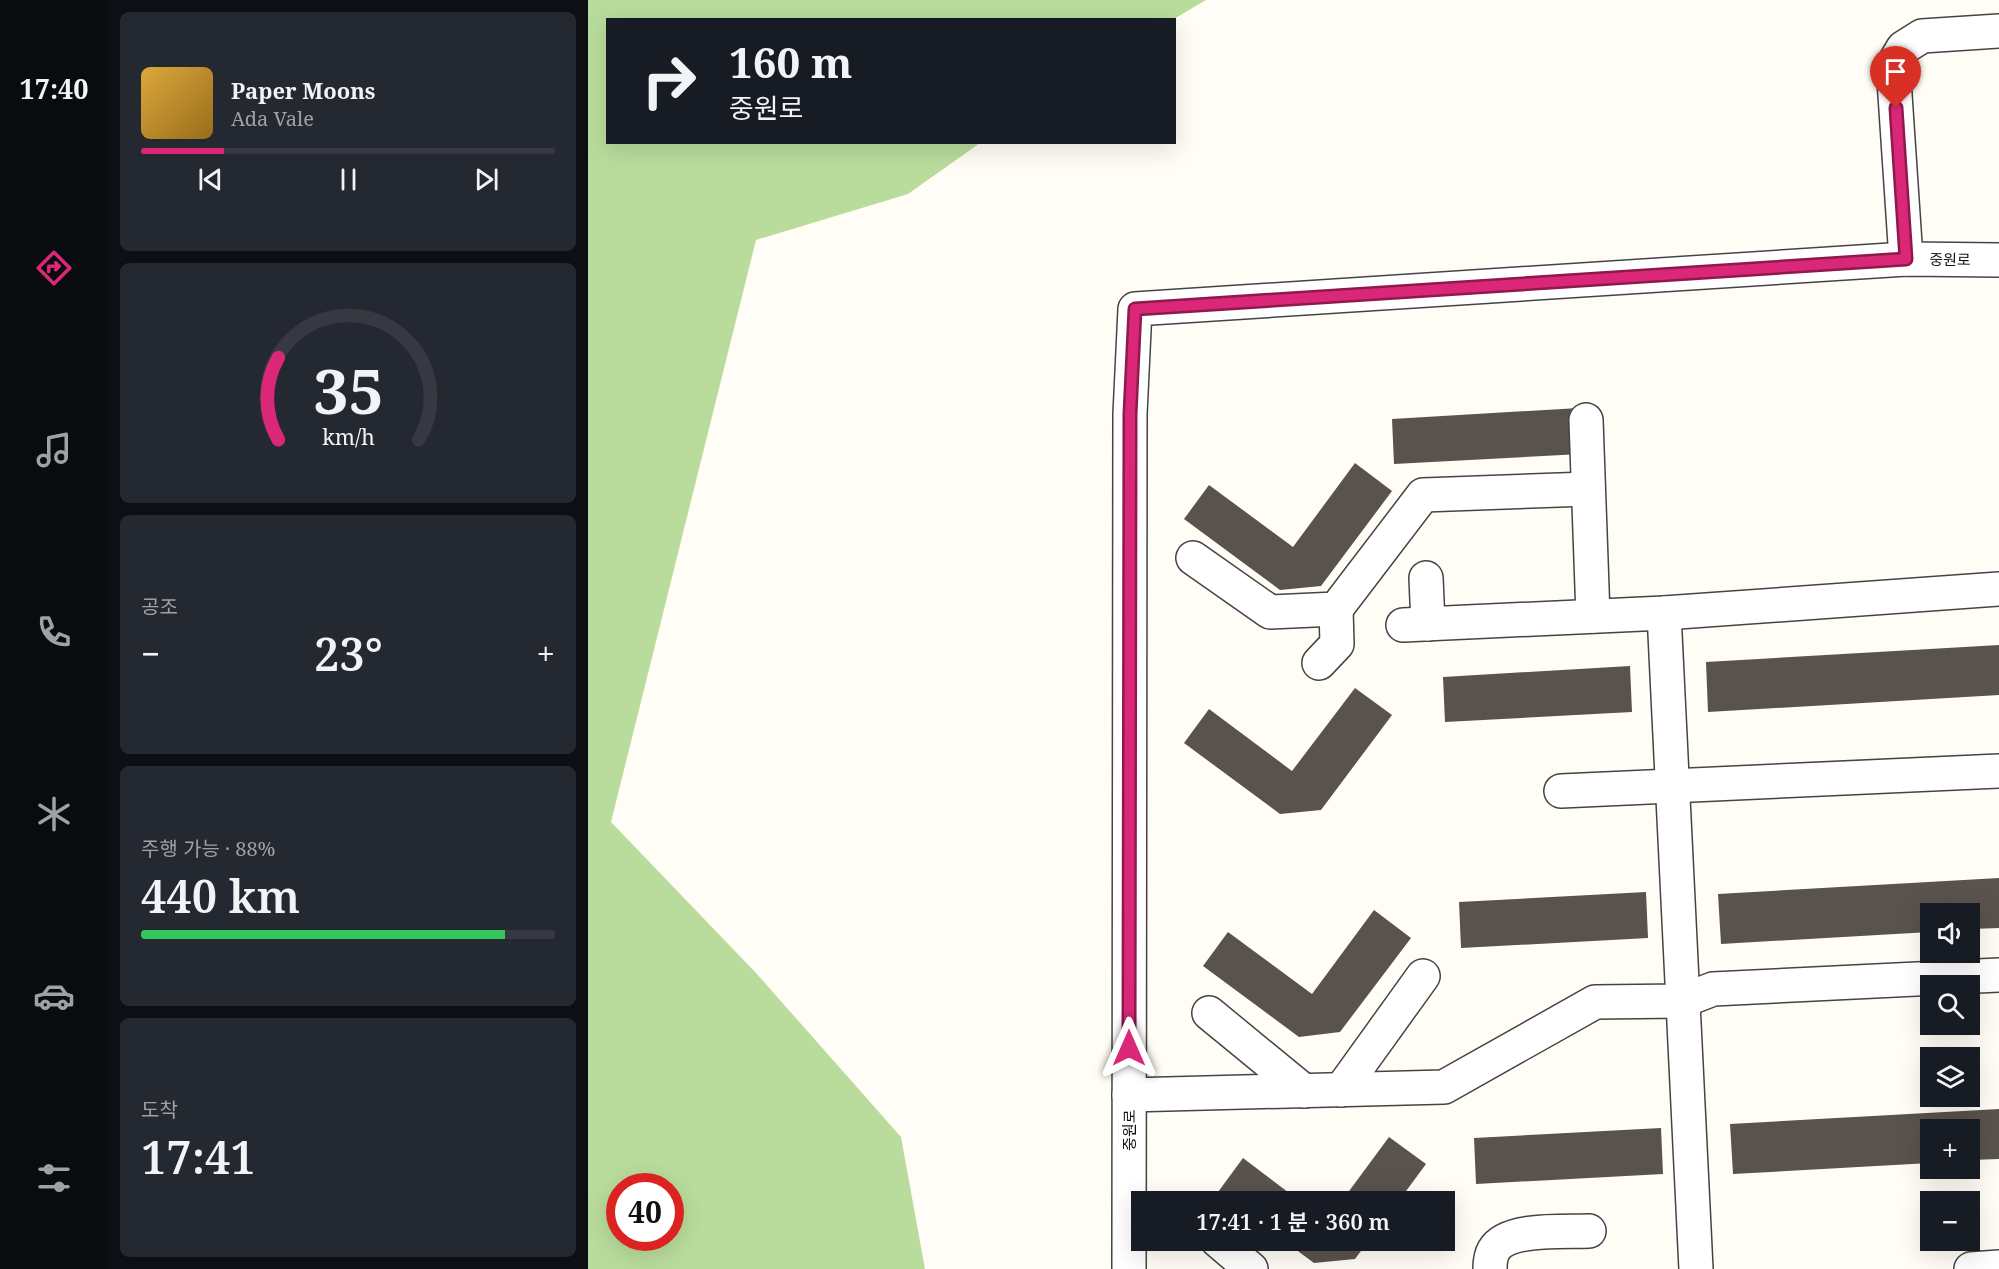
<!DOCTYPE html>
<html lang="ko">
<meta charset="utf-8">
<style>
body{margin:0;font-family:"Noto Serif","Noto Sans KR",serif;background:#242831;color:#f1f3f6;height:100vh;display:flex;flex-direction:column;font-size:22px;white-space:nowrap}
*{box-sizing:border-box;margin:0}
p{font-size:20px;color:#9ea1a6}
.icon{flex:none;width:33px;height:33px;fill:none;stroke:currentColor;stroke-width:2;stroke-linecap:round;stroke-linejoin:round}
.map{position:relative;flex:1;overflow:hidden}
.sheet{display:flex;flex-direction:column;gap:12px;padding:12px;background:#0d0f14;width:480px}
.sheet>*{flex:none}
.guide{position:absolute;left:18px;top:18px;width:570px;height:126px;border-radius:0px;box-shadow:0 6px 24px #0002;background:#171b24;color:#f1f3f6;overflow:hidden}
.controls{position:absolute;left:1332px;top:903px;display:grid;gap:12px}
.controls a{display:grid;place-items:center;width:60px;height:60px;border-radius:0px;background:#171b24;box-shadow:0 6px 24px #0002;font-size:30px}
.speed{position:absolute;left:18px;top:1173px;display:flex;gap:12px;font-size:30px;font-weight:700;text-align:center}
.speed>*{display:grid;place-content:center;width:78px;height:78px;border-radius:50%;background:#171b24;box-shadow:0 6px 24px #0002;line-height:1}
.speed .limit{border:9px solid #d22;background:#fff;color:#111}
.pin{position:absolute;display:grid;place-items:center;width:51px;height:51px;color:#fff;margin:-62px -26px;border-radius:50% 50% 50% 0;rotate:-45deg;box-shadow:0 0 6px #0007}
.pin .icon{rotate:45deg}
.me{position:absolute;width:66px;margin:-33px;rotate:0deg;stroke-linejoin:round;filter:drop-shadow(0 0 4px #0008)}
.turn{display:flex;align-items:center;gap:21px;height:126px;padding:0 24px;font-size:27px}
.turn .icon{width:78px;height:78px;stroke-width:2.5}
.turn b{display:block;font-size:42px;line-height:51px}
.big{font-size:45px;font-weight:600;line-height:1.1}
.sheet .tile{flex:1;display:flex;flex-direction:column;justify-content:center;gap:9px;min-width:0;padding:0 21px;border-radius:9px;background:#242831}
.sheet .dial{align-items:center;gap:0}
.dial svg{height:156px;overflow:visible;fill:none;stroke:#363941;stroke-width:7;stroke-linecap:round;text-anchor:middle}
.dial text{fill:#f1f3f6;stroke:none}
.song{display:flex;align-items:center;gap:18px}
.cover{width:72px;height:72px;border-radius:9px;background:linear-gradient(135deg,hsl(40 70% 55%),hsl(40 70% 35%))}
.played{height:6px;border-radius:3px;background:linear-gradient(90deg,#db2777 20%,#363941 20%)}
.keys{display:flex;justify-content:space-around;direction:ltr}
.heat{display:flex;justify-content:space-between;align-items:center;font-size:33px;direction:ltr}
.charge{height:9px;border-radius:4px;background:linear-gradient(90deg,#34c759 88%,#363941 0)}
.trip{position:absolute;left:543px;top:1191px;width:324px;height:60px;border-radius:0px;background:#171b24;box-shadow:0 6px 24px #0002;font-weight:600;line-height:60px;text-align:center}
main{display:flex;flex:1;min-height:0}
.tabs{display:flex;flex-direction:column;width:108px;justify-content:space-around;align-items:center;background:#090b0e;color:#9ea1a6}
.tabs .icon{width:42px;height:42px}
.tabs .selected{color:#db2777}
.tabs b{font-size:27px;color:#f1f3f6}
.map>svg:first-child{display:block}
.forest{fill:#b9dc9c;fill-rule:evenodd}
.building{fill:#5a524d}
.lines{fill:none;stroke-linecap:round;stroke-linejoin:round}
.minor-casing{stroke:#444;stroke-width:36}
.minor{stroke:#fff;stroke-width:33}
.route-casing{stroke:#8e194d;stroke-width:15}
.route{stroke:#db2777;stroke-width:10}
.labels{text-anchor:middle;dominant-baseline:central;stroke-width:6;stroke-linejoin:round;paint-order:stroke}
.street-label{font-size:15px;fill:#111;stroke:#fff}
</style>
<main>
<nav class="tabs">
<b>17:40</b>
<svg class="icon selected" aria-label="directions" viewBox="0 0 24 24"><path d="M12 3l9 9-9 9-9-9zM9 14v-3h6M13 9l2 2-2 2"/></svg>
<svg class="icon" aria-label="music" viewBox="0 0 24 24"><path d="M9 18V5l10-2v13"/><circle cx="6" cy="18" r="3"/><circle cx="16" cy="16" r="3"/></svg>
<svg class="icon" aria-label="phone" viewBox="0 0 24 24"><path d="M5 4h4l2 5-3 2q2 4 5 5l2-3 5 2v4C11 20 4 13 5 4z"/></svg>
<svg class="icon" aria-label="climate" viewBox="0 0 24 24"><path d="M12 3v18M4 7l16 10M4 17L20 7"/></svg>
<svg class="icon" aria-label="car" viewBox="0 0 24 24"><path d="M5 17H2v-5l4-1 3-4h7l3 4 3 1v5h-3M9 17h6M6 11h13"/><circle cx="7" cy="17" r="2"/><circle cx="17" cy="17" r="2"/></svg>
<svg class="icon" aria-label="filters" viewBox="0 0 24 24"><path d="M4 7h16M4 17h16"/><circle cx="9" cy="7" r="2"/><circle cx="15" cy="17" r="2"/></svg>
</nav>
<section class="sheet">
<div class="tile">
<div class="song"><i class="cover"></i><div><b>Paper Moons</b><p>Ada Vale</p></div></div>
<div class="played"></div>
<div class="keys"><svg class="icon" aria-label="previous" viewBox="0 0 24 24"><path d="M18 5L8 12l10 7zM5 5v14"/></svg><svg class="icon" aria-label="pause" viewBox="0 0 24 24"><path d="M8 5v14M16 5v14"/></svg><svg class="icon" aria-label="next" viewBox="0 0 24 24"><path d="M6 5l10 7-10 7zM19 5v14"/></svg></div>
</div>
<div class="tile dial"><svg viewBox="0 0 100 80">
<path d="M14 69A42 42 0 1 1 86 69"/>
<path d="M14 69A42 42 0 0 1 14 27" stroke="#db2777"/>
<text x="50" y="56" font-size="32" font-weight="700">35</text>
<text x="50" y="72" font-size="11">km/h</text>
</svg></div>
<div class="tile"><p>공조</p>
<div class="heat"><a>−</a><b class="big">23°</b><a>+</a></div>
</div>
<div class="tile"><p>주행 가능 · 88%</p><b class="big">440 km</b><div class="charge"></div></div>
<div class="tile"><p>도착</p><b class="big">17:41</b></div>
</section>
<div class="map">
<svg width="1411" height="1269" viewBox="0 0 1411 1269">
<rect width="100%" height="100%" fill="#fffdf5"/>
<path class="forest" d="M 0,0 L 618,0 L 584,20 L 20,20 L 20,142 L 392,143 L 320,194 L 168,240 L 23,822 L 168,973 L 313,1137 L 337,1269 L 0,1269 ZM 32,1186 L 82,1186 L 82,1238 L 32,1238 Z"/>
<g class="building">
<path d="M 991,408 L 993,454 L 806,464 L 804,419 Z"/>
<path d="M 767,463 L 804,491 L 733,586 L 692,590 L 596,519 L 621,485 L 705,547 Z"/>
<path d="M 1411,645 L 1411,695 L 1120,712 L 1118,662 Z"/>
<path d="M 1042,666 L 1044,712 L 857,722 L 855,677 Z"/>
<path d="M 767,688 L 804,715 L 733,810 L 692,814 L 596,743 L 621,709 L 704,771 Z"/>
<path d="M 1411,878 L 1411,928 L 1382,929 L 1382,914 L 1342,914 L 1342,932 L 1133,944 L 1130,894 Z"/>
<path d="M 1058,892 L 1060,938 L 873,948 L 871,902 Z"/>
<path d="M 786,910 L 823,938 L 752,1032 L 711,1037 L 615,966 L 640,932 L 724,994 Z"/>
<path d="M 1411,1109 L 1411,1159 L 1382,1160 L 1382,1130 L 1342,1130 L 1342,1163 L 1145,1174 L 1142,1124 Z"/>
<path d="M 1073,1128 L 1075,1174 L 888,1184 L 886,1138 Z"/>
<path d="M 801,1137 L 838,1164 L 810,1202 L 753,1202 Z"/>
<path d="M 655,1158 L 713,1202 L 643,1202 L 630,1192 Z"/>
<path d="M 695,1240 L 781,1240 L 767,1259 L 726,1263 Z"/>
</g>
<g class="lines">
<g class="minor-casing">
<g id="minor">
<path d="M 1318,259 L 1305,65 L 1315,48 L 1334,36 L 1411,31"/>
<path d="M 998,420 L 1005,616"/>
<path d="M 605,558 L 682,612 L 748,609 L 835,495 L 1000,489"/>
<path d="M 838,578 L 840,624"/>
<path d="M 1076,613 L 1108,1269"/>
<path d="M 815,625 L 1076,613 L 1411,589"/>
<path d="M 731,663 L 749,644 L 748,609"/>
<path d="M 973,791 L 1411,771"/>
<path d="M 621,1013 L 716,1091"/>
<path d="M 753,1090 L 835,976"/>
<path d="M 541,1095 L 856,1087 L 1007,1002 L 1094,1001 L 1125,989 L 1411,975"/>
<path d="M 629,1240 L 663,1269"/>
<path d="M 541,1269 L 542,414 L 547,309 L 1318,259 L 1411,260"/>
<path d="M 902,1269 C 902,1264 903,1255 906,1250 C 919,1227 978,1232 1001,1231"/>
<path d="M 1383,1269 L 1411,1267"/>
</g>
</g>
<use href="#minor" class="minor"/>
</g>
<g class="lines">
<g class="route-casing">
<path id="route" d="M 541,1048 L 542,414 L 547,309 L 1318,259 L 1308,108"/>
</g>
<use href="#route" class="route"/>
</g>
<g class="labels">
<g class="street-label">
<text transform="translate(1362 259) rotate(1)">중원로</text>
<text transform="translate(541 1130) rotate(-90)">중원로</text>
</g>
</g>
</svg>
<div class="controls">
<a><svg class="icon" aria-label="sound" viewBox="0 0 24 24"><path d="M4 9h4l5-4v14l-5-4H4zM17 9q2 3 0 6"/></svg></a>
<a><svg class="icon" aria-label="search" viewBox="0 0 24 24"><circle cx="10" cy="10" r="6"/><path d="M15 15l6 6"/></svg></a>
<a><svg class="icon" aria-label="layers" viewBox="0 0 24 24"><path d="M12 4l9 5-9 5-9-5zM3 14l9 5 9-5"/></svg></a>
<a>+</a>
<a>−</a>
</div>
<div class="speed"><div class="limit">40</div></div>
<div class="pin" style="left:1308px;top:108px;background:#d93025"><svg class="icon" aria-label="arrive" viewBox="0 0 24 24"><path d="M6 21V4h12l-3 4 3 4H6"/></svg></div>
<svg class="me" style="left:541px;top:1048px" viewBox="-20 -20 40 40"><path d="M0-17L14 15 0 8-14 15z" fill="#db2777" stroke="#fff" stroke-width="4"/></svg>
<div class="trip">17:41 · 1 분 · 360 m</div>
<div class="guide">
<div class="turn"><svg class="icon" aria-label="right" viewBox="0 0 24 24"><path d="M7 20v-9h11M14 6l5 5-5 5"/></svg><div><b>160 m</b>중원로</div></div>
</div>
</div>
</main>
